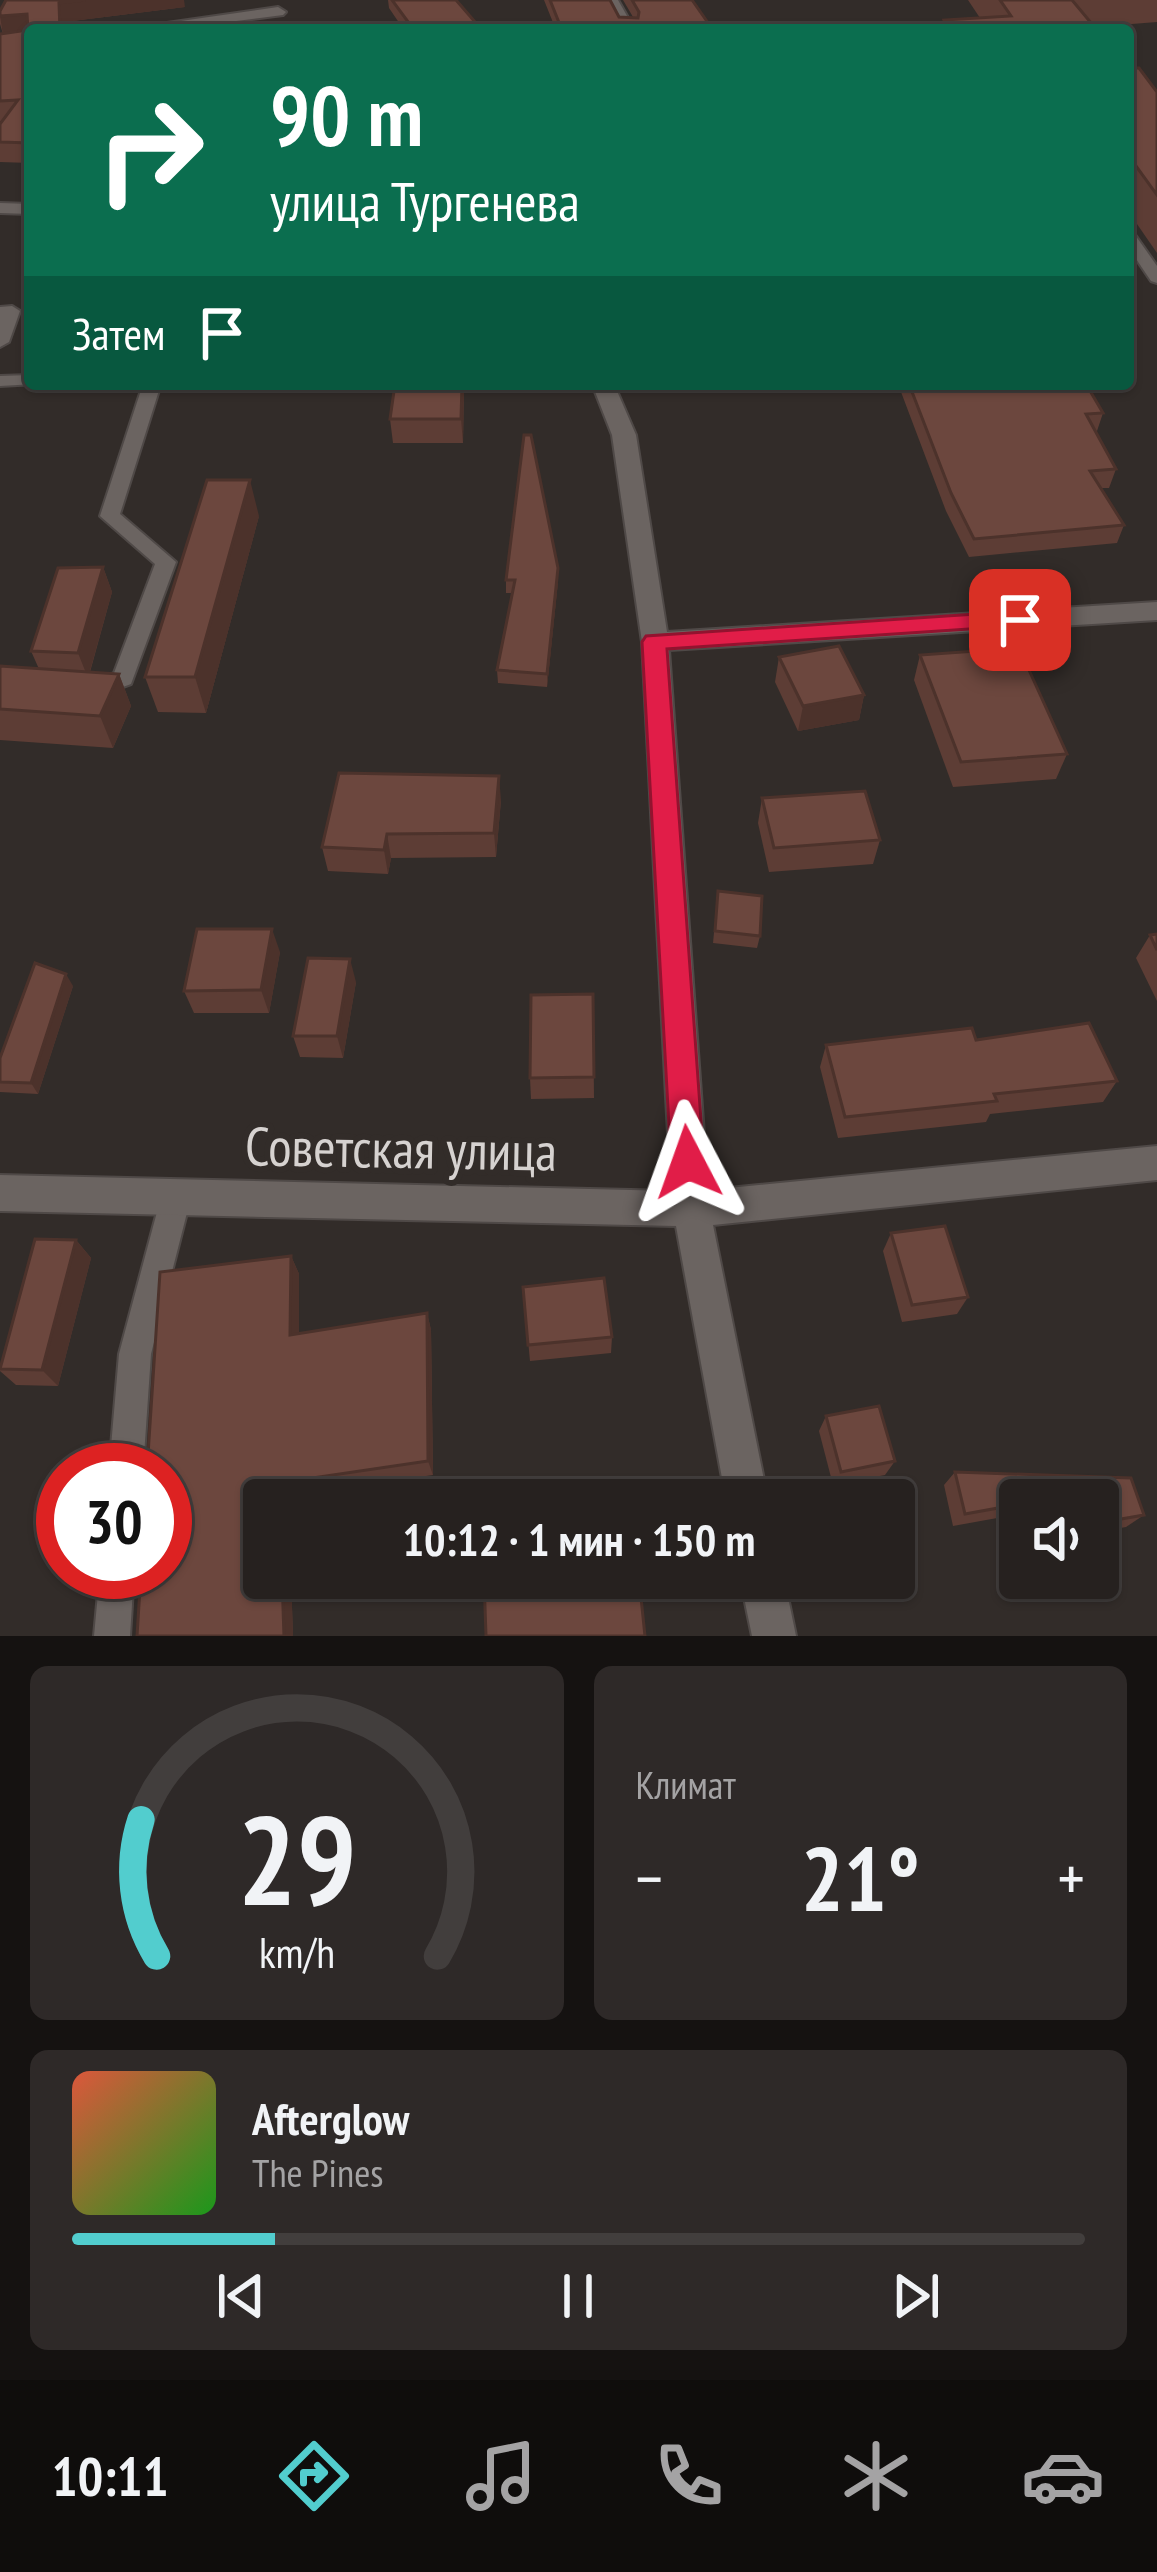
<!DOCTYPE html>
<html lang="ru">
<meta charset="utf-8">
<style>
body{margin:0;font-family:"PT Sans Narrow",sans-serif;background:#2e2928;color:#f1f3f6;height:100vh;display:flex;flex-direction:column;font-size:45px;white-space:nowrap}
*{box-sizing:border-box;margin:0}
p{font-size:39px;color:#a4a3a4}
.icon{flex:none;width:66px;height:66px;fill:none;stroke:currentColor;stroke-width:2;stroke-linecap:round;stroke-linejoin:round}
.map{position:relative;height:1636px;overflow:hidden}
.details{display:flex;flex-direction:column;gap:30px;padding:30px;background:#151211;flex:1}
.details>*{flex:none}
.banner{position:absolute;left:24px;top:24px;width:1110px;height:366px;border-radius:12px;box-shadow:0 3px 9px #0004,0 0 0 3px #423e3d;background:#0b6e4f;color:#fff;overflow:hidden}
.buttons{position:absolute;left:999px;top:1479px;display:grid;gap:24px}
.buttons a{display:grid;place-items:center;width:120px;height:120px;border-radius:12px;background:#26211f;box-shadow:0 3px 9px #0004,0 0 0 3px #423e3d;font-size:60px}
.speed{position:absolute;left:36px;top:1443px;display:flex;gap:24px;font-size:60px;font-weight:700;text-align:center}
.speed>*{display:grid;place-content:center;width:156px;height:156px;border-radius:50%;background:#26211f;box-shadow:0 3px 9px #0004,0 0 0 3px #423e3d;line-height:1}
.speed .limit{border:18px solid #d22;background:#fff;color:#111}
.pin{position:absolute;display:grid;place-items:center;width:102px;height:102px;color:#fff;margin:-51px;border-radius:24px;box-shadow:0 6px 18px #0006}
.me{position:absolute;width:132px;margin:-66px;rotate:356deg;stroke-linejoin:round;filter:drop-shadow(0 0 9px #0008)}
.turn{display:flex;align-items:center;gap:42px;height:252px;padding:0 48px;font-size:54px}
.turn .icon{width:156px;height:156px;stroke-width:2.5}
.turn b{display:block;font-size:84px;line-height:102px}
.then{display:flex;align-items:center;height:114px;padding:0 48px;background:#0003;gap:24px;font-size:45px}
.big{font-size:90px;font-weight:700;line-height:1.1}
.details .tile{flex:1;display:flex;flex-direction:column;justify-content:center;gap:18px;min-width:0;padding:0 42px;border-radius:18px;background:#2e2928}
.details .dial{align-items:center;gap:0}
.dial svg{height:312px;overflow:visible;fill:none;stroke:#423e3d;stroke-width:7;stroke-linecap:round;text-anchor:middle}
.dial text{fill:#f1f3f6;stroke:none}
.song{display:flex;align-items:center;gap:36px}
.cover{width:144px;height:144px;border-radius:18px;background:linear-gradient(135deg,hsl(10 70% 55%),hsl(120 70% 35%))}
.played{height:12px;border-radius:6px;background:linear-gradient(90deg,#52cdce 20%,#423e3d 20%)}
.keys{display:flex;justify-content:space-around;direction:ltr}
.heat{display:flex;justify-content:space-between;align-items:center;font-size:66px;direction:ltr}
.details .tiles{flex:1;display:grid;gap:30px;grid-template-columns:1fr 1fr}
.tile:last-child{grid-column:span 2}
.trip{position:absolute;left:243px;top:1479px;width:672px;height:120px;border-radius:12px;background:#26211f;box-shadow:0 3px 9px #0004,0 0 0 3px #423e3d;font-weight:700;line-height:120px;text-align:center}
.menu{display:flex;height:192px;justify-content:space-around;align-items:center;background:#0f0d0c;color:#a4a3a4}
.menu .icon{width:84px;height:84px}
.menu .on{color:#52cdce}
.menu b{font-size:54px;color:#f1f3f6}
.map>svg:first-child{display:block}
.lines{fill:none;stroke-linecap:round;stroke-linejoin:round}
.service-casing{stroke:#4f4947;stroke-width:4}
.minor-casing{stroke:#4f4947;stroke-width:4}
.service{fill:#6b6461;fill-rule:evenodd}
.minor{fill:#6b6461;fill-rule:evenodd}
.wall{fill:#5d3d35}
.shaded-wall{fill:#4c322b}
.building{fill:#6c473e;stroke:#4c322b;stroke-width:3}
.route{fill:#e11d48;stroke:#92132f;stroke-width:3}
.labels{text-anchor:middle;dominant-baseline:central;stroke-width:12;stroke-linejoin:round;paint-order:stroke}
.near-street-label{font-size:54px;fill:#d6d2d0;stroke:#322c29}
</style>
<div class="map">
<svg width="1157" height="1636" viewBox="0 0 1157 1636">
<rect width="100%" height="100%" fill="#322c29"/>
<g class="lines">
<g class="service-casing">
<g id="service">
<path d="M 606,0 L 618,0 L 635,30 L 623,30 Z"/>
<path d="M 0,203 L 30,204 L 30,214 L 0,213 Z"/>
<path d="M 1128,230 L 1133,232 L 1157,266 L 1157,283 L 1151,281 L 1128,247 Z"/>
<path d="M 12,306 L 20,311 L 9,342 L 0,347 L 0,307 Z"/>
<path d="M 30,375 L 30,384 L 35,384 L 0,386 L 0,376 Z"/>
<path d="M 143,384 L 161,384 L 120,514 L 176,562 L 131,684 L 90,699 L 79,691 L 82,685 L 114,673 L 155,564 L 100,516 Z"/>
<path d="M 176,1183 L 186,1187 L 191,1197 L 151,1354 L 143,1470 L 109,1470 L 119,1354 L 161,1197 L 166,1187 Z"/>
<path d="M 100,1572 L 134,1572 L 130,1636 L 94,1636 Z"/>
</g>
</g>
<g class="minor-casing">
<g id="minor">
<path d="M 278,7 L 286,12 L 283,15 L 166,30 L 118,30 Z"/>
<path d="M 592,384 L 614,384 L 636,435 L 667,632 L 1157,602 L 1157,620 L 669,650 L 708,1190 L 1157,1146 L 1157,1180 L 713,1225 L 768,1500 L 726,1500 L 676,1226 L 0,1211 L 0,1175 L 671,1191 L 642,642 L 612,435 Z"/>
<path d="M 740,1578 L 784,1578 L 796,1636 L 752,1636 Z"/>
</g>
</g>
<use href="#service" class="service"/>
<use href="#minor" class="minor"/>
</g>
<g class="wall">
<path d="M 388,0 L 392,0 L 482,30 L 404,30 L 389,8 Z"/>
<path d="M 544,0 L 610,0 L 619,17 L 633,17 L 623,0 L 692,0 L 713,30 L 556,30 Z"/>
<path d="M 968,0 L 1157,0 L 1157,22 L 1094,27 L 1097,30 L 942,30 L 944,20 L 980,18 Z"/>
<path d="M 185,7 L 64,22 L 64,30 L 30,30 L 30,163 L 0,162 L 0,124 L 2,121 L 0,121 L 0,34 L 3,34 L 0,24 L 0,11 Z"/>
<path d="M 1128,68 L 1157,92 L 1157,253 L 1128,211 Z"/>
<path d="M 464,384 L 463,443 L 393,443 L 390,419 Z"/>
<path d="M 898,384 L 1086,384 L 1103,413 L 1097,431 L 1095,431 L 1116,469 L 1109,488 L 1101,488 L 1124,525 L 1117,543 L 969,557 L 946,511 Z"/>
<path d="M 259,516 L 206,713 L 158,712 L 145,677 Z"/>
<path d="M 103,567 L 112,592 L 90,672 L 119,674 L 131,706 L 113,748 L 0,740 L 0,666 L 39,669 L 31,651 Z"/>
<path d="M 506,580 L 558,581 L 547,687 L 498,683 L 497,670 L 513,593 L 506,593 Z"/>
<path d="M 920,655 L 1067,754 L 1056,779 L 953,787 L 914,680 Z"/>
<path d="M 779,657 L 864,695 L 859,720 L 798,731 L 775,682 Z"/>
<path d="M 762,798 L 880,840 L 873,864 L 769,872 L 758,823 Z"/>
<path d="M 501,800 L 496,857 L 391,858 L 388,874 L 328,871 L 322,847 Z"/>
<path d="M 718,891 L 760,936 L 757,948 L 713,943 Z"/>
<path d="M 1157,934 L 1157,1001 L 1136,958 L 1150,935 Z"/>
<path d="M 280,952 L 269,1013 L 194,1013 L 184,991 Z"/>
<path d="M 356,982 L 343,1058 L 300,1057 L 293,1036 Z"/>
<path d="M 73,986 L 38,1094 L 0,1092 L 0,1058 Z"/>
<path d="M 593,994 L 594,1098 L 531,1099 L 530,1078 Z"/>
<path d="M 976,1040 L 1117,1081 L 1103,1102 L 990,1114 L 986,1122 L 838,1138 L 820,1067 L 826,1045 Z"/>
<path d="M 891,1233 L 968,1297 L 957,1314 L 902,1322 L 883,1251 Z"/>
<path d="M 76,1240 L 91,1258 L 58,1386 L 16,1385 L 0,1371 L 0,1364 Z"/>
<path d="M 291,1256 L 299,1274 L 299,1334 L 427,1313 L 431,1330 L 433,1475 L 294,1495 L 294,1500 L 264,1500 L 264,1578 L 291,1578 L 293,1636 L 137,1636 Z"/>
<path d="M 523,1287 L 612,1337 L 611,1353 L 530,1361 Z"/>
<path d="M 826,1416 L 895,1461 L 885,1475 L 833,1485 L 819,1431 Z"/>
<path d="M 955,1472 L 1131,1478 L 1144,1515 L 1126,1527 L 1098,1532 L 1098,1500 L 1020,1500 L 1020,1514 L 953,1526 L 944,1485 Z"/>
</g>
<g class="shaded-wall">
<path d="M 85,0 L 184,0 L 185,7 L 64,22 L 64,30 L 60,30 L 59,3 Z"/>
<path d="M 27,14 L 32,30 L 3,35 L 0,16 Z"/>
<path d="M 462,384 L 464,384 L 463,443 L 461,419 Z"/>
<path d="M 250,480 L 259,516 L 206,713 L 195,677 Z"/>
<path d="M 103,567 L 112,592 L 88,678 L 78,653 Z"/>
<path d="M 558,568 L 558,581 L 547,687 L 547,674 Z"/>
<path d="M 119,674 L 131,706 L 113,748 L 100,716 Z"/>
<path d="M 864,695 L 859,720 L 798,731 L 803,706 Z"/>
<path d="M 499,776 L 501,800 L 496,857 L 494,833 Z"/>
<path d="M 387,834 L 391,858 L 388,874 L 384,850 Z"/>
<path d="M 272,929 L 280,952 L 269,1013 L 261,990 Z"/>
<path d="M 350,959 L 356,982 L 343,1058 L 337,1036 Z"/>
<path d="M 66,974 L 73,986 L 38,1094 L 31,1083 Z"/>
<path d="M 76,1240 L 91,1258 L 58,1386 L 42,1370 Z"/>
<path d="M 291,1256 L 299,1274 L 299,1352 L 290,1335 Z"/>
<path d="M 427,1313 L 431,1330 L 433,1475 L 428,1461 Z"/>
<path d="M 285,1482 L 294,1495 L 294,1500 L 284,1500 Z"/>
<path d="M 282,1578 L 291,1578 L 293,1636 L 284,1636 Z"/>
</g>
<g class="building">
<path d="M 6,0 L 85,0 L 59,3 L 60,30 L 30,30 L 30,143 L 0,142 L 0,124 L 18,100 L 0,101 L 0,34 L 28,30 L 27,14 L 0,16 L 0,11 Z"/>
<path d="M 392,0 L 456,0 L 482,30 L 414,30 Z"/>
<path d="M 550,0 L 610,0 L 619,17 L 638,18 L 639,12 L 632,0 L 692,0 L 713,30 L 562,30 Z"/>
<path d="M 1000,0 L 1072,0 L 1097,30 L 949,30 L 944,20 L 1011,16 Z"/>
<path d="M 1128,68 L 1139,68 L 1157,92 L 1157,195 L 1128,155 Z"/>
<path d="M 395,384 L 462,384 L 461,419 L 390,419 Z"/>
<path d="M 909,384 L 1086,384 L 1103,413 L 1086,414 L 1116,469 L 1090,471 L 1124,525 L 974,539 L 951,493 Z"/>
<path d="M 524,435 L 531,435 L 558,568 L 547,674 L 497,670 L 515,580 L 506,580 Z"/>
<path d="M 207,480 L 250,480 L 195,677 L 145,677 Z"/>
<path d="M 103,567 L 78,653 L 31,651 L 58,568 Z"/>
<path d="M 839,646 L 864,695 L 803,706 L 779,657 Z"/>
<path d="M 1019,648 L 1067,754 L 961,762 L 920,655 Z"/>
<path d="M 0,666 L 119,674 L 100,716 L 0,709 Z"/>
<path d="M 339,773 L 499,776 L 494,833 L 387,834 L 384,850 L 322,847 Z"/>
<path d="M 865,791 L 880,840 L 774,848 L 762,798 Z"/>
<path d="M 718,891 L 762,896 L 760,936 L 715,931 Z"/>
<path d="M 197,929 L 272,929 L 261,990 L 184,991 Z"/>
<path d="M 1157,934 L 1157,950 L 1150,935 Z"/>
<path d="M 308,958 L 350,959 L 337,1036 L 293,1036 Z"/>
<path d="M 35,963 L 66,974 L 31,1083 L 0,1082 L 0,1058 Z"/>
<path d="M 593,994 L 594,1077 L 530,1078 L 531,995 Z"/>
<path d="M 1089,1023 L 1117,1081 L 994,1094 L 997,1101 L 845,1117 L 826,1045 L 972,1028 L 976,1040 Z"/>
<path d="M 945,1226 L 968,1297 L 912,1305 L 891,1233 Z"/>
<path d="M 35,1239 L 76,1240 L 42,1370 L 0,1369 Z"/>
<path d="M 291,1256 L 290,1335 L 427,1313 L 428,1461 L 285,1482 L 284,1500 L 264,1500 L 264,1578 L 282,1578 L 284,1636 L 137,1636 L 141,1572 L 165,1572 L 165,1470 L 147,1470 L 160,1272 Z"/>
<path d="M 604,1278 L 612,1337 L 528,1345 L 523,1287 Z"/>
<path d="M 879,1406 L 895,1461 L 841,1472 L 826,1416 Z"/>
<path d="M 955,1472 L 1131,1478 L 1144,1515 L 1098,1523 L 1098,1500 L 1056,1500 L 1055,1498 L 1020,1500 L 1020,1504 L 965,1514 Z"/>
<path d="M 484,1578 L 639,1578 L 645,1636 L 486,1636 Z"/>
</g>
<path class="route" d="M 1020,611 L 1032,620 L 1028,625 L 667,649 L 704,1162 L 700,1173 L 688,1178 L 676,1173 L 671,1162 L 642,642 L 646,636 Z"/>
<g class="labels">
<g class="near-street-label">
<text transform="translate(401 1148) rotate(1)">Советская улица</text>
</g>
</g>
</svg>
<div class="buttons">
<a><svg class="icon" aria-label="sound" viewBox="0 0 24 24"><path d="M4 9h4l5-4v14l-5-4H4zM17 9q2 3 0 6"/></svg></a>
</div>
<div class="speed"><div class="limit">30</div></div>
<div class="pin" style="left:1020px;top:620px;background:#d93025"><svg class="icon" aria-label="arrive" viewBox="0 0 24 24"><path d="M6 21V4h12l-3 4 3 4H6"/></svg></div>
<svg class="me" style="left:688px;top:1162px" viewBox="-20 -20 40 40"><path d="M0-17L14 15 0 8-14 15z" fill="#e11d48" stroke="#fff" stroke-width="4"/></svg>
<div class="trip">10:12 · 1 мин · 150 m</div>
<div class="banner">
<div class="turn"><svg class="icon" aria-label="right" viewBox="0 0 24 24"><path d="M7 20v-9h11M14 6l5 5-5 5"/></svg><div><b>90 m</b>улица Тургенева</div></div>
<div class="then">Затем<svg class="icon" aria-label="arrive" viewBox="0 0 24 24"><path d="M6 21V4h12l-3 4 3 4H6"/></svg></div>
</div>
</div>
<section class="details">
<div class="tiles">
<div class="tile dial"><svg viewBox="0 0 100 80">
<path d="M14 69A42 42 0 1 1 86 69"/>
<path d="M14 69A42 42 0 0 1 10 34" stroke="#52cdce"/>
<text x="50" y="56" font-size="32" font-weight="700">29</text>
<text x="50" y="72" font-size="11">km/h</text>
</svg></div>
<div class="tile"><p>Климат</p>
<div class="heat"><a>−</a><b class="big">21°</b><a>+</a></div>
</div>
<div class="tile">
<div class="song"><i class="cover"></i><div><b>Afterglow</b><p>The Pines</p></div></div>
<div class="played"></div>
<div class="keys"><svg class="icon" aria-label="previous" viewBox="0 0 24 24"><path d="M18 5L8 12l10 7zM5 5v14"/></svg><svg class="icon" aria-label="pause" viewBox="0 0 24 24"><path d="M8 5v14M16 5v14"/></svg><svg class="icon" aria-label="next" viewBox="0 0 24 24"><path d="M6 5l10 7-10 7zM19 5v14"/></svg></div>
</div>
</div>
</section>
<nav class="menu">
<b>10:11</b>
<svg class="icon on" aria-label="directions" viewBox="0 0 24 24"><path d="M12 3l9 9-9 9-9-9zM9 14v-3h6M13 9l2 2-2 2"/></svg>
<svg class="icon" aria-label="music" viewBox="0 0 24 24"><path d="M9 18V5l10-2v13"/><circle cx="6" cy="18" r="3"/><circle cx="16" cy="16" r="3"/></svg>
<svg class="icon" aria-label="phone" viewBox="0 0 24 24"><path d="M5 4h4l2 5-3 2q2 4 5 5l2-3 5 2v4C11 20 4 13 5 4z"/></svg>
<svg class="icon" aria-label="climate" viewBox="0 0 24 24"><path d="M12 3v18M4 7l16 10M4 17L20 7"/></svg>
<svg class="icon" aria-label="car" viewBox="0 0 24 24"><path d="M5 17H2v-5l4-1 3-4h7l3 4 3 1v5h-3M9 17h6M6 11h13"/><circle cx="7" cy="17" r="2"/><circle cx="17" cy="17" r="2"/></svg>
</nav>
